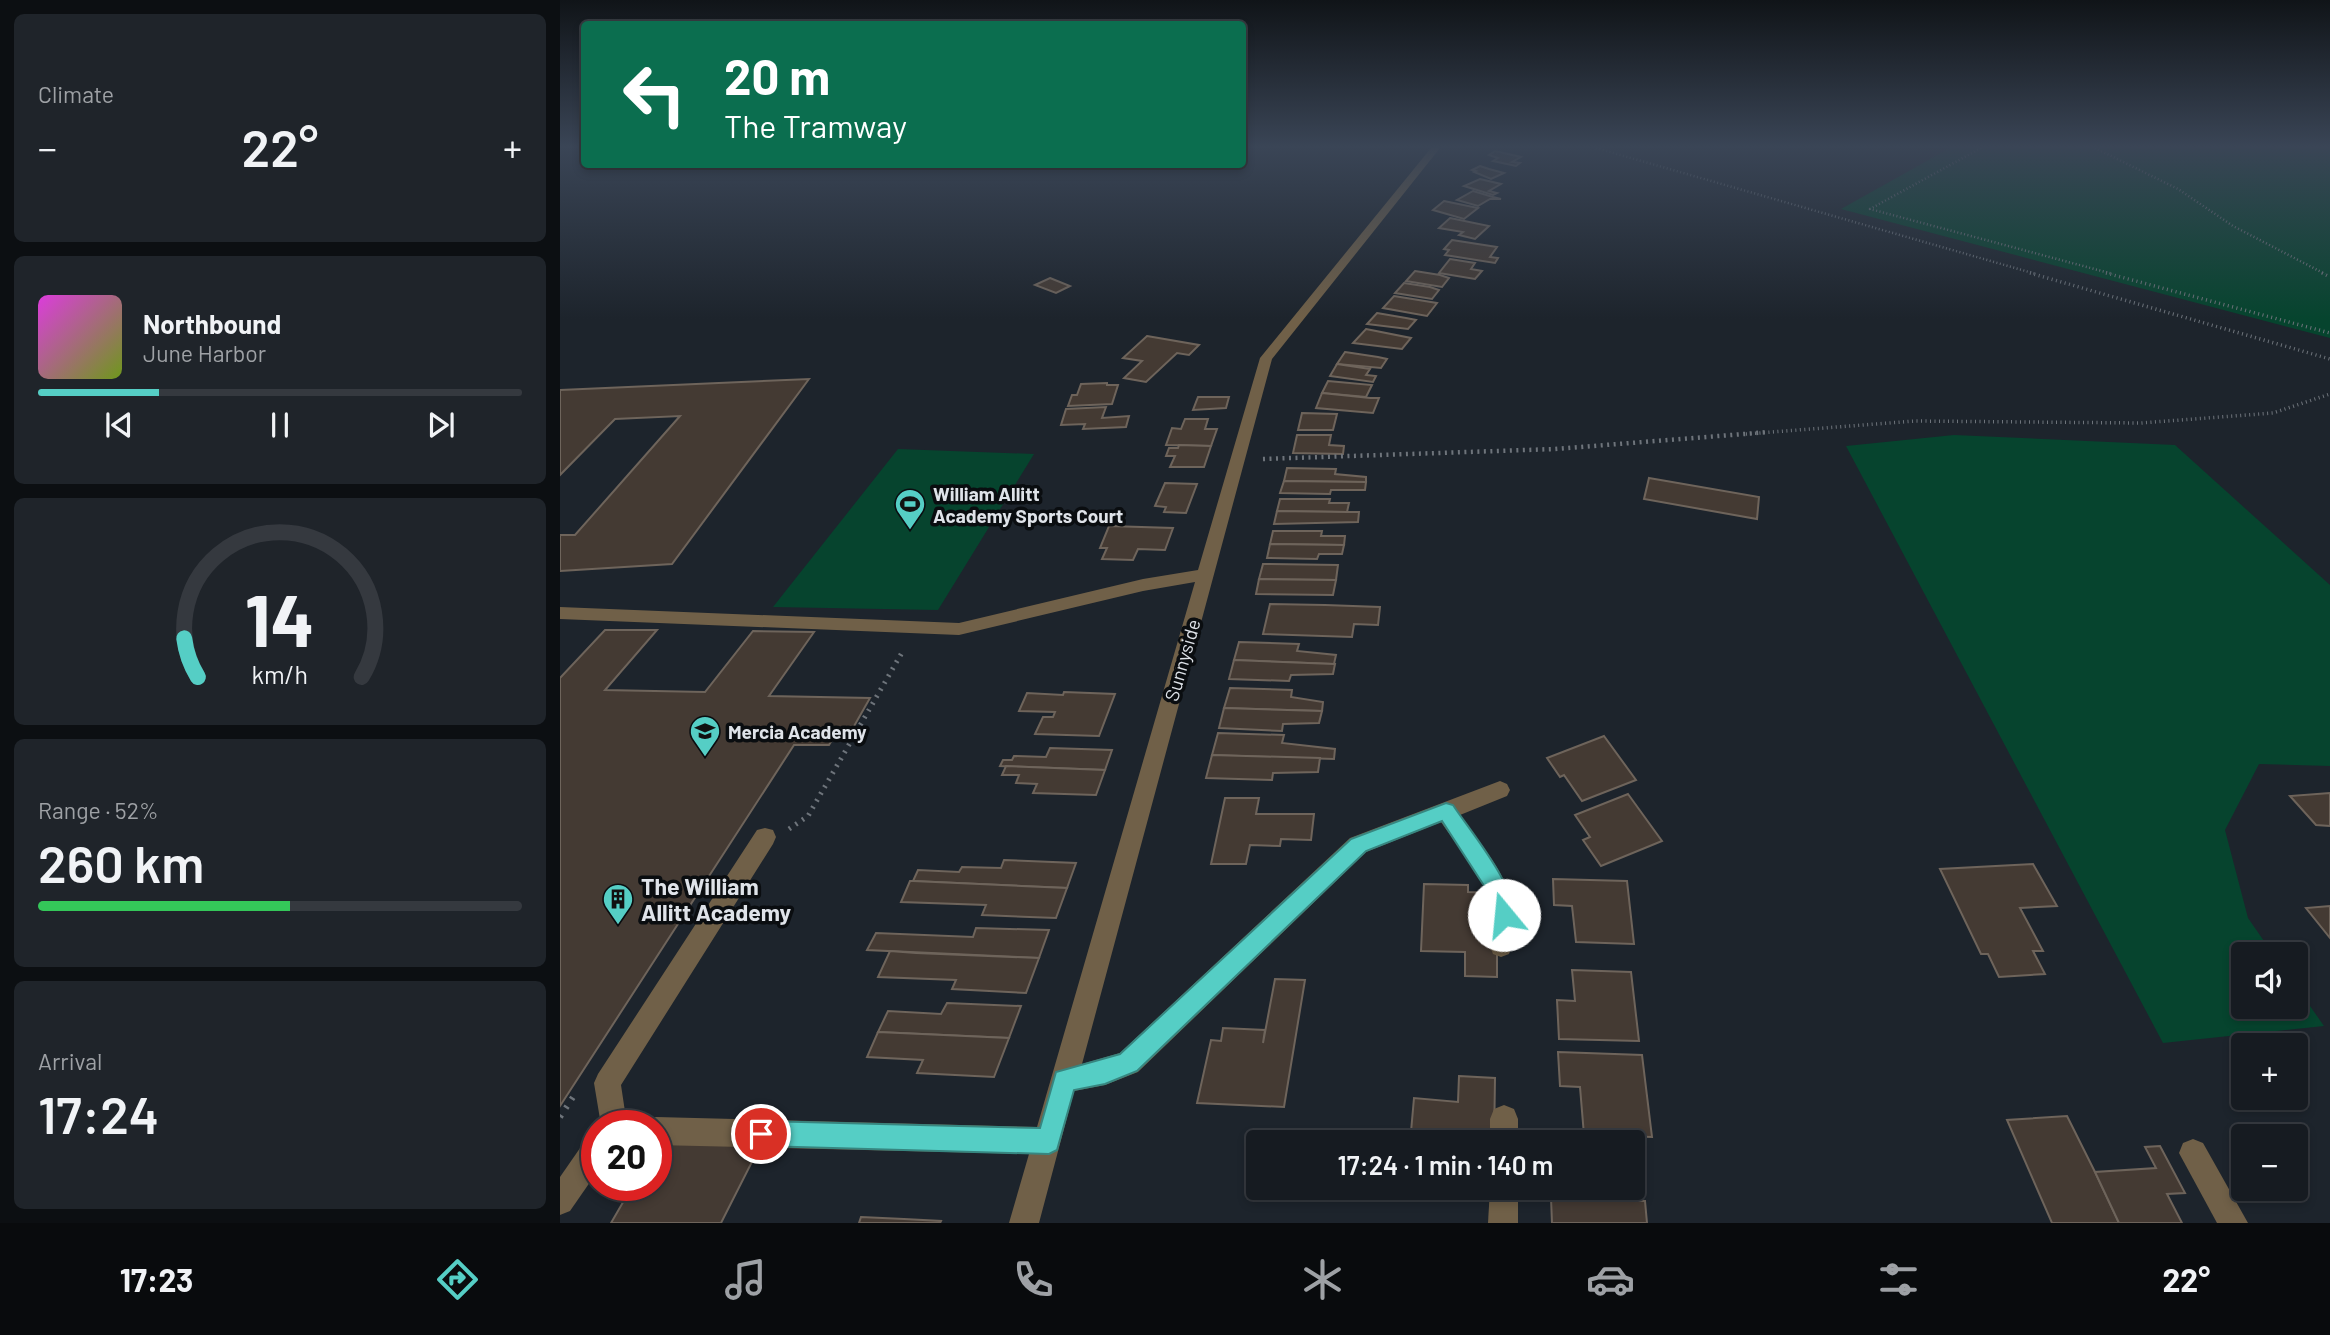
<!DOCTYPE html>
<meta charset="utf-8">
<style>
body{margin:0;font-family:Barlow,sans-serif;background:#1f242a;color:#f1f3f6;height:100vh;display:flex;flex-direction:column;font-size:26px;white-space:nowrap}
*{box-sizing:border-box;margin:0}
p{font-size:23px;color:#9ea1a5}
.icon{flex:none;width:38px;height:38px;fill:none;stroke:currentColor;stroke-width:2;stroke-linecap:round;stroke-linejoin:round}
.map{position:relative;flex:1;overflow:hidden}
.sheet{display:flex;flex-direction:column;gap:14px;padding:14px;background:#0c0f12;width:560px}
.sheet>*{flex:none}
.top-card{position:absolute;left:21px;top:21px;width:665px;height:147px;border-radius:7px;box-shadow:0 4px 10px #0003,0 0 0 2px #35393f;background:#0b6e4f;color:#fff;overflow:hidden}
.controls{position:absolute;left:1671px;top:942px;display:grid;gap:14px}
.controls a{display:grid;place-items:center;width:77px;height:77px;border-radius:7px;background:#161b21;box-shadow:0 4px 10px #0003,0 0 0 2px #35393f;font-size:35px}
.speed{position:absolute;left:21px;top:1110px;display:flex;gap:14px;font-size:35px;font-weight:700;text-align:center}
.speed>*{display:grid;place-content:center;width:91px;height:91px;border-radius:50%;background:#161b21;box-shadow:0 4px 10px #0003,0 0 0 2px #35393f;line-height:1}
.speed .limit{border:10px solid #d22;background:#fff;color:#111}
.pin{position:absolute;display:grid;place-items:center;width:60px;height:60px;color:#fff;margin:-30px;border:4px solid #fff;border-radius:50%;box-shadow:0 2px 7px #0007}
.me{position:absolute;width:77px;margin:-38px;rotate:343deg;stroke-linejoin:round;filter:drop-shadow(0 0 5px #0008)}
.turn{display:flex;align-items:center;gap:24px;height:147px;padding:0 28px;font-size:32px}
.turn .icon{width:91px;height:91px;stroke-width:2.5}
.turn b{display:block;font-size:49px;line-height:60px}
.big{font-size:52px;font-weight:600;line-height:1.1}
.sheet .tile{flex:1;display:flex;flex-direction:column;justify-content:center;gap:10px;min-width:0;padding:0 24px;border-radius:10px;background:#1f242a}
.sheet .dial{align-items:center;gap:0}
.dial svg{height:182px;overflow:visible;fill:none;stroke:#35393f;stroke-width:7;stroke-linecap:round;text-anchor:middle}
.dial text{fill:#f1f3f6;stroke:none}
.song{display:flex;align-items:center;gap:21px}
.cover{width:84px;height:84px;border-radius:10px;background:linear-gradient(135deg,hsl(300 70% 55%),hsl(80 70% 35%))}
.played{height:7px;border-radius:4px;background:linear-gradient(90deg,#55cec5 25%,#35393f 25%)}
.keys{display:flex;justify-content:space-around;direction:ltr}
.heat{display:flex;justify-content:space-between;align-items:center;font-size:38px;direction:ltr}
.charge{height:10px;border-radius:5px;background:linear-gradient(90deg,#34c759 52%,#35393f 0)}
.trip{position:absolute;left:686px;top:1130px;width:399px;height:70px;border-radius:7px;background:#161b21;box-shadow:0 4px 10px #0003,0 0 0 2px #35393f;font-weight:600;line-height:70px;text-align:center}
.tabs{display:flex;height:112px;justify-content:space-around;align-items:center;background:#090b0d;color:#9ea1a5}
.tabs .icon{width:49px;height:49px}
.tabs .active{color:#55cec5}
.tabs b{font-size:32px;color:#f1f3f6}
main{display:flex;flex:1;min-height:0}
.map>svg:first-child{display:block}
.green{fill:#06442e}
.building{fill:#443a33;stroke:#6e645b;stroke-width:2}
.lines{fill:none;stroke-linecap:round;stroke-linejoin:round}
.path-far4{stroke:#6e747b;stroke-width:2.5;stroke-dasharray:1 2.5;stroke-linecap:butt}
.path-far3{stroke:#6e747b;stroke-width:3.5;stroke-dasharray:1 3.5;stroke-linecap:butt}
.path-far2{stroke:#6e747b;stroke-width:4.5;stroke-dasharray:2 4.5;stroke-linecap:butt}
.path-far1{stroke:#6e747b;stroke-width:5;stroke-dasharray:2 6;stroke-linecap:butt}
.path{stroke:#6e747b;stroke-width:6;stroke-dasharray:2.5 8;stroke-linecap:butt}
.minor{fill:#706048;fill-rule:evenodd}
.route{fill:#55cec5;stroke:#378680;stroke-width:2}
.labels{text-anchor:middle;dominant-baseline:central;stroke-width:7;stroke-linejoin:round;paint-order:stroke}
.poi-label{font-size:19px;font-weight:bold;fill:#dfe3e9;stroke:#0a0d10;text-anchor:start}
.street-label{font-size:19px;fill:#dfe3e9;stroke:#0a0d10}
.near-poi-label{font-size:23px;font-weight:bold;fill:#dfe3e9;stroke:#0a0d10;text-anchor:start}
</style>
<main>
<section class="sheet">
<div class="tile"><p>Climate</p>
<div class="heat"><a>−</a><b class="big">22°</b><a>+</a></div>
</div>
<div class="tile">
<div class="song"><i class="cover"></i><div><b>Northbound</b><p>June Harbor</p></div></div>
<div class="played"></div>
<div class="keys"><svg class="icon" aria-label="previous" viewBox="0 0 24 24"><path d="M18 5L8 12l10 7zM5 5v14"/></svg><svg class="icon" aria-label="pause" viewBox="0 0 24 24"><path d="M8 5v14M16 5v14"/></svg><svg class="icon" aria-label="next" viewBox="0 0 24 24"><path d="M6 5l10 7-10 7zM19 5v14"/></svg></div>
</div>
<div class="tile dial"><svg viewBox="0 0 100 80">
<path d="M14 69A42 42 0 1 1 86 69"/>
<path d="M14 69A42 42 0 0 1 8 52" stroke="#55cec5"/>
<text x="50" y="56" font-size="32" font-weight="700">14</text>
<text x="50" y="72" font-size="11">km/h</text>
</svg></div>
<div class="tile"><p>Range · 52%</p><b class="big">260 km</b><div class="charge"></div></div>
<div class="tile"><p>Arrival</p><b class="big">17:24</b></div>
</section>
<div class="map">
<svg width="1770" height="1223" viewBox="0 0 1770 1223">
<rect width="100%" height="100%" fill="#1d242c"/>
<g class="green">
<path d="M 1390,148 L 1770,148 L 1770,338 L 1281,209 Z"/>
<path d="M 1394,435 L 1615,445 L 1770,585 L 1770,766 L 1699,764 L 1665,830 L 1688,918 L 1713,954 L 1684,954 L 1684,1006 L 1736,1006 L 1736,986 L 1764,1026 L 1603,1043 L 1286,446 Z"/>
<path d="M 338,449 L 474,454 L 378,610 L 213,607 Z"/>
</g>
<g class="building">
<path d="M 935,151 L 961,157 L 952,162 L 960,163 L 956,166 L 933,161 L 938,158 L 929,155 Z"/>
<path d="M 920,166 L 929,169 L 944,173 L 931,179 L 914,172 L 916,171 L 912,170 Z"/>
<path d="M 920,179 L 941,184 L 929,191 L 937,193 L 933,195 L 904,186 Z"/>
<path d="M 913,191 L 933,197 L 941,199 L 930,199 L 918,206 L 897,200 Z"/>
<path d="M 884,201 L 918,208 L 904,219 L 873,210 Z"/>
<path d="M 890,218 L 929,226 L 915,239 L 899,235 L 903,232 L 879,228 Z"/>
<path d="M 892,240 L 937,247 L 930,257 L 938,258 L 935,263 L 885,255 L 889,250 L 884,249 Z"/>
<path d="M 890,259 L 915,263 L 911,269 L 922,271 L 915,279 L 879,273 Z"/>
<path d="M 855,271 L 880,275 L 889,278 L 882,287 L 846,281 Z"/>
<path d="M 490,278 L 510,286 L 496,293 L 475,285 Z"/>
<path d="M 844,283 L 870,287 L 879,290 L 872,299 L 835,293 Z"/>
<path d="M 834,296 L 877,303 L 867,316 L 823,308 Z"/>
<path d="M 817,313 L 846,318 L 856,320 L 848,329 L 807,324 Z"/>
<path d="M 806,329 L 851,338 L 842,349 L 793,343 Z"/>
<path d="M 587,336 L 639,345 L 629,355 L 617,353 L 586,382 L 564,378 L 582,361 L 563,358 Z"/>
<path d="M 785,352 L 818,357 L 827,359 L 821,368 L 777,364 Z"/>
<path d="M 777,364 L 810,369 L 806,375 L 816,376 L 813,382 L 770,376 Z"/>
<path d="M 249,379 L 112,564 L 0,571 L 0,535 L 15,535 L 120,416 L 55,419 L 0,475 L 0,390 Z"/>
<path d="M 768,381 L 812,385 L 806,397 L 762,393 Z"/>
<path d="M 547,383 L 547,385 L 558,385 L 552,404 L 508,406 L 512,395 L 517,395 L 521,384 Z"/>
<path d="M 762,393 L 810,398 L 819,398 L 813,413 L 756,408 Z"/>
<path d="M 638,397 L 669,397 L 666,408 L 633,410 Z"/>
<path d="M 546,407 L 542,418 L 569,416 L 566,427 L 523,429 L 525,424 L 501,425 L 506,409 Z"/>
<path d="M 742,413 L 777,414 L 773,430 L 738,430 Z"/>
<path d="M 625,419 L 648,419 L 645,429 L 657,429 L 651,446 L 606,445 L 612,428 L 621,429 Z"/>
<path d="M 737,435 L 771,435 L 769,445 L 784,446 L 783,454 L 733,453 Z"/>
<path d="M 619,445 L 651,446 L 644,467 L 610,467 L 615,456 L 606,456 L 609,448 L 618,448 Z"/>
<path d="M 727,468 L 776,469 L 775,474 L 806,477 L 806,482 L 724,481 Z"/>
<path d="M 1089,478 L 1199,497 L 1197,519 L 1084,499 Z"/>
<path d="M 724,481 L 806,482 L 805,490 L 771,490 L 770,494 L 720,493 Z"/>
<path d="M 605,483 L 637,484 L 626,513 L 604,512 L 606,507 L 595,506 Z"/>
<path d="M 720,499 L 770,499 L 769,503 L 789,503 L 787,512 L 717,511 Z"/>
<path d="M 717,511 L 787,512 L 799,512 L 798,522 L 714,524 Z"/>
<path d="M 549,526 L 613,528 L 605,550 L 578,549 L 573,560 L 542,559 L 547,548 L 540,548 Z"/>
<path d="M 713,531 L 762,531 L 761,536 L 785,536 L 784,545 L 710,544 Z"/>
<path d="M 710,544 L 784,545 L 782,554 L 759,554 L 757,559 L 707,558 Z"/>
<path d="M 703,564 L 778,565 L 776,580 L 699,579 Z"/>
<path d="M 699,579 L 776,580 L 773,595 L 696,594 Z"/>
<path d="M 710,604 L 765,605 L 820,607 L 818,625 L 794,624 L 792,637 L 703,634 Z"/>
<path d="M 45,630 L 97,630 L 45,690 L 145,692 L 193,631 L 254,632 L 209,696 L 310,698 L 289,735 L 275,735 L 269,745 L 234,745 L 0,1106 L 0,678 Z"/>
<path d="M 679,642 L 739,644 L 737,651 L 776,655 L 774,664 L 674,660 Z"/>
<path d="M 674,660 L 774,664 L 775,664 L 773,674 L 731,675 L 729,681 L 669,679 Z"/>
<path d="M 670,688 L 732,690 L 731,697 L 763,702 L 762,711 L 664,708 Z"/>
<path d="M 504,692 L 555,694 L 539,736 L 475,734 L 483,717 L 493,717 L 495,712 L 459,711 L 467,693 L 503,695 Z"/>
<path d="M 664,708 L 762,711 L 759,723 L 723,724 L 722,731 L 659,728 Z"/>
<path d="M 658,733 L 724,735 L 722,743 L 775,749 L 774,759 L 652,755 Z"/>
<path d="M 1044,736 L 1076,780 L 1022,801 L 1004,775 L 1000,777 L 987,758 Z"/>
<path d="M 490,748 L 552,750 L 545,770 L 440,766 L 443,760 L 452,760 L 454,756 L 486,757 Z"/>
<path d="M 652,755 L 760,758 L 758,772 L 713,773 L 712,780 L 646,778 Z"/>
<path d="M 446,766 L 545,770 L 536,795 L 473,793 L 477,784 L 456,783 L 459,775 L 442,775 Z"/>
<path d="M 1770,793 L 1770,826 L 1756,825 L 1730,796 Z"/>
<path d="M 1068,794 L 1102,841 L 1041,866 L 1023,840 L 1030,837 L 1015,815 Z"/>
<path d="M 665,798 L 699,798 L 696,814 L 754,814 L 751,840 L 721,839 L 720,846 L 690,845 L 686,864 L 651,864 Z"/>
<path d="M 444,860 L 516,863 L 507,888 L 353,881 L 358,870 L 399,872 L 402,867 L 441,868 Z"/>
<path d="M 1473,864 L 1497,906 L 1460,908 L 1483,951 L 1473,951 L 1485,974 L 1439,977 L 1428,954 L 1421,954 L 1380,869 Z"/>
<path d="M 993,879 L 1067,881 L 1074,944 L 1016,942 L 1012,906 L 994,905 Z"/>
<path d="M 350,881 L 353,881 L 507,888 L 496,918 L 422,915 L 426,905 L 341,902 Z"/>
<path d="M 864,884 L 908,885 L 908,892 L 937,893 L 937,977 L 905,976 L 905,952 L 861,951 Z"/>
<path d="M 1770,906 L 1770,938 L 1746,908 Z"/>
<path d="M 416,928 L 489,930 L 479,958 L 307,950 L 316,933 L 413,937 Z"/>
<path d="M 330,951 L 356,953 L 479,958 L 466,993 L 392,989 L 396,980 L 318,977 Z"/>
<path d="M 1012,970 L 1071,972 L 1079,1041 L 999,1039 L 997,1000 L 1015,1001 Z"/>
<path d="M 715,979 L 745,980 L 724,1107 L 637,1103 L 651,1040 L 661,1041 L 663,1028 L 705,1030 L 703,1043 Z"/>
<path d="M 387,1003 L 461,1006 L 449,1038 L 318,1032 L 328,1011 L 381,1014 Z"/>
<path d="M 318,1032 L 449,1038 L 434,1077 L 357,1073 L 363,1060 L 307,1057 Z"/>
<path d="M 998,1052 L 1082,1055 L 1092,1137 L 1024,1135 L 1020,1087 L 1000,1086 Z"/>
<path d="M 899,1076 L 935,1078 L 934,1143 L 850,1143 L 854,1098 L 898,1102 Z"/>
<path d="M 1507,1116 L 1535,1172 L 1559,1223 L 1492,1223 L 1447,1120 Z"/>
<path d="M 96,1144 L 201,1144 L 161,1223 L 51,1223 L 73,1185 L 96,1185 Z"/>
<path d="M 1600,1146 L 1625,1193 L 1607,1194 L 1622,1223 L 1559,1223 L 1535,1172 L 1596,1168 L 1585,1147 Z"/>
<path d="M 847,1188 L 897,1188 L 896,1196 L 847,1191 Z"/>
<path d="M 991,1198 L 1085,1201 L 1087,1223 L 992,1223 Z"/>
<path d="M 301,1217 L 344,1219 L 381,1221 L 380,1223 L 299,1223 Z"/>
</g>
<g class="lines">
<g class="path-far4">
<path d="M 1036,148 L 1476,274"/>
<path d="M 1421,148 L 1310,209 L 1553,274"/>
<path d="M 1535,148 L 1618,189 L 1673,226 L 1765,274"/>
</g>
<g class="path-far3">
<path d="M 1470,273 L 1770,359"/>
<path d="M 1546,273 L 1770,333"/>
<path d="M 1762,273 L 1770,277"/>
<path d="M 1186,434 L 1355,421 L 1581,423 L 1713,413 L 1770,394"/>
</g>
<path class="path-far2" d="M 703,459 L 995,449 L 1209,432"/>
<path class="path-far1" d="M 229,829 L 248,816 L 344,649"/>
<path class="path" d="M 0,1117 L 17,1091"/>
<g class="minor">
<path d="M 871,148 L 880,148 L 712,359 L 522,1064 L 560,1053 L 790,838 L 940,781 L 947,784 L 950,790 L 947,796 L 900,815 C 928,855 972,901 949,954 L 941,957 L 933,954 C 925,936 937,915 929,895 C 919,871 896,844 881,822 L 806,852 L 578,1072 L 545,1085 L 514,1091 L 479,1223 L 449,1223 L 469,1154 L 96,1145 L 96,1125 L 85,1125 L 86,1121 L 96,1117 L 477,1127 L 635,582 L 583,591 L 399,635 L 0,619 L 0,607 L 399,623 L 583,579 L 638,570 L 700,358 Z"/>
<path d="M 205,828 L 213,830 L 216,837 L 213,844 L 61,1085 L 67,1125 L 41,1125 L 34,1083 L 38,1074 L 197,830 Z"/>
<path d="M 944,1105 L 954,1109 L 958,1119 L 958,1143 L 930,1143 L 930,1119 L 934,1109 Z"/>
<path d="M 37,1134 L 37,1172 L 10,1211 L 0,1215 L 0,1177 L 27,1138 Z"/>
<path d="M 1633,1139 L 1643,1143 L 1688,1223 L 1657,1223 L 1619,1153 L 1623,1143 Z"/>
<path d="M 930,1188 L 958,1188 L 958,1223 L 928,1223 Z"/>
</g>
</g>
<linearGradient id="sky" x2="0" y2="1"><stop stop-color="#101418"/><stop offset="0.46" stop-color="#3a4556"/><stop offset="1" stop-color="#3a4556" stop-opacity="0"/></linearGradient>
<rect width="1770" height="319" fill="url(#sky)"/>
<path class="route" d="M 886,803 L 893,805 C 909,830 964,894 951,922 L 944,925 L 936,922 L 930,895 L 882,821 L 806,851 L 577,1071 L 545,1084 L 514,1090 L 497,1150 L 489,1154 L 201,1146 L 192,1143 L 188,1134 L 192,1125 L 201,1121 L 480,1128 L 496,1072 L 560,1054 L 791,839 Z"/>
<defs>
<g id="stadium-pin" transform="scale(1.575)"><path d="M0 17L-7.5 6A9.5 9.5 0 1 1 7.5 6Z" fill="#55cec5" stroke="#0a0d10"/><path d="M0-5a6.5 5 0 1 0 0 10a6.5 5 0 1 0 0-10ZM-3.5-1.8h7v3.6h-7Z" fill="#111"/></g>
<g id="school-pin" transform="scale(1.575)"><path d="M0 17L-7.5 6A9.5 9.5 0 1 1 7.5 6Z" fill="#55cec5" stroke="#0a0d10"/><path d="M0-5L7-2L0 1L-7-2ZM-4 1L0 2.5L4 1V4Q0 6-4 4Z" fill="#111"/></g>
<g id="building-pin" transform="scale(1.575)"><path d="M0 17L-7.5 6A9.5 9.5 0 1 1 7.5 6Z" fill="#55cec5" stroke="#0a0d10"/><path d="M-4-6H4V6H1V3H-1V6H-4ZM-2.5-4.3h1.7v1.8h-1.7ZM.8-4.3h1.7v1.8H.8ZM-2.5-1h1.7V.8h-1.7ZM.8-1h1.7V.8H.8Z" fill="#111"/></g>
</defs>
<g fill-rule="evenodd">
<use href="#stadium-pin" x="350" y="504"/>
<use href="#school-pin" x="145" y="731"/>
<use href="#building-pin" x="58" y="899"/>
</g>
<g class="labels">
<g class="poi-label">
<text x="373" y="493">William Allitt<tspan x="373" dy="22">Academy Sports Court</tspan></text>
<text x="168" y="731">Mercia Academy</text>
</g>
<g class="street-label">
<text transform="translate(622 660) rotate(-74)">Sunnyside</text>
</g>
<g class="near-poi-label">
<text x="81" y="886">The William<tspan x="81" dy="26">Allitt Academy</tspan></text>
</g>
</g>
</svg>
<div class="controls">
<a><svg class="icon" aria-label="sound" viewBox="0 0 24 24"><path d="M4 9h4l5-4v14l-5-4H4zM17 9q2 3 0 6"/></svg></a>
<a>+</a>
<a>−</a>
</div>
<div class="speed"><div class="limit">20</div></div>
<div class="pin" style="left:201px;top:1134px;background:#d93025"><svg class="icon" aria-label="arrive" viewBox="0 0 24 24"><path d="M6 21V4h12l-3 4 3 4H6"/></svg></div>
<svg class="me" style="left:944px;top:915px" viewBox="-20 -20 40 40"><circle r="19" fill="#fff"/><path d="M0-13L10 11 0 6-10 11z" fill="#55cec5"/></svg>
<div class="trip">17:24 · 1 min · 140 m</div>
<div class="top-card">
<div class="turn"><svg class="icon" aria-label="left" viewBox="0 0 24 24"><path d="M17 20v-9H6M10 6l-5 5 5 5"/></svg><div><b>20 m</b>The Tramway</div></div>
</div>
</div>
</main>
<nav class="tabs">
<b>17:23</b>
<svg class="icon active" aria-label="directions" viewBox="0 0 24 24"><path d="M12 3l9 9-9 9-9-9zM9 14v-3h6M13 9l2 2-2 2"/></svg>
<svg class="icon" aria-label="music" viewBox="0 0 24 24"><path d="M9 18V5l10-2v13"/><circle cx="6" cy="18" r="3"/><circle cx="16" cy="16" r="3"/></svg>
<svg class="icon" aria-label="phone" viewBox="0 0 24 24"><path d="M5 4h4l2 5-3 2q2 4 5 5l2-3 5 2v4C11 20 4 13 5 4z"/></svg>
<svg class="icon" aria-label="climate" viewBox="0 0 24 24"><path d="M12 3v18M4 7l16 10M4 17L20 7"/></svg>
<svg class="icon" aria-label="car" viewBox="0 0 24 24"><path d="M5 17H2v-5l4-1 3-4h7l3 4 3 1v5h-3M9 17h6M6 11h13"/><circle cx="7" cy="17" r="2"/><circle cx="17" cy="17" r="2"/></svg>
<svg class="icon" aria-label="filters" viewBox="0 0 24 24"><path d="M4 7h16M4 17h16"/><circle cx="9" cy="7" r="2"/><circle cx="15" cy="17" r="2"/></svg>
<b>22°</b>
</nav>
